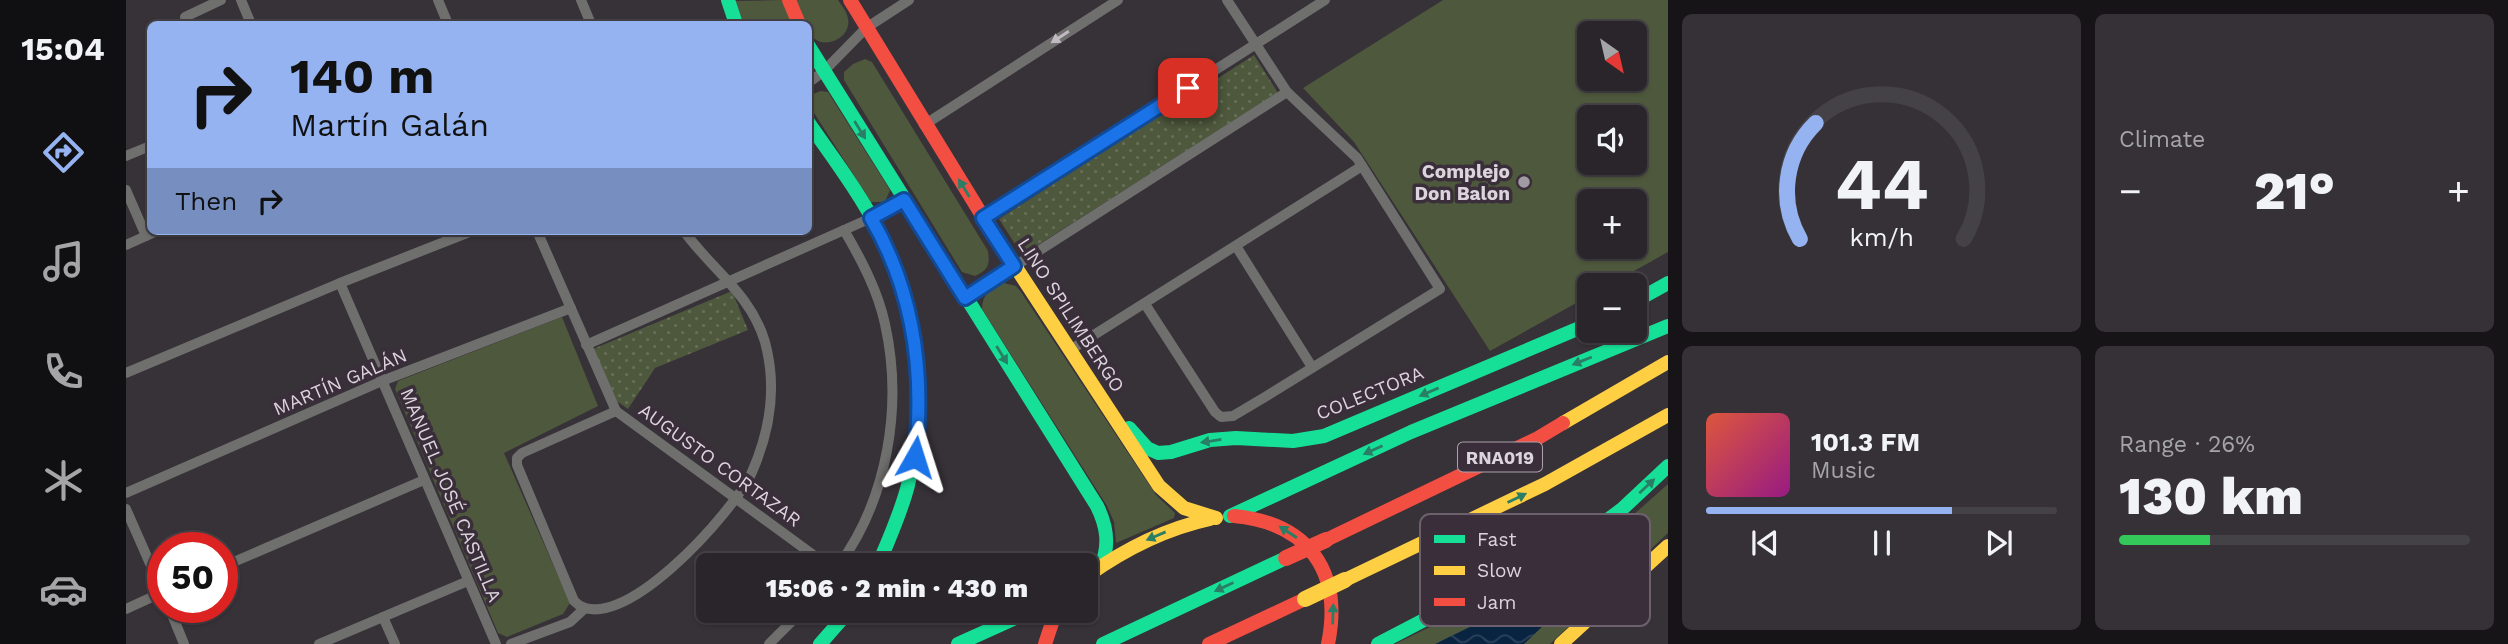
<!DOCTYPE html>
<meta charset="utf-8">
<style>
body{margin:0;font-family:"Work Sans",sans-serif;background:#353136;color:#f1f3f6;height:100vh;display:flex;flex-direction:column;font-size:26px;white-space:nowrap}
*{box-sizing:border-box;margin:0}
p{font-size:23px;color:#a5a5a8}
.icon{flex:none;width:38px;height:38px;fill:none;stroke:currentColor;stroke-width:2;stroke-linecap:round;stroke-linejoin:round}
.map{position:relative;flex:1;overflow:hidden}
.details{display:flex;flex-direction:column;gap:14px;padding:14px;background:#171417;width:840px}
.details>*{flex:none}
.banner{position:absolute;left:21px;top:21px;width:665px;height:214px;border-radius:10px;box-shadow:0 2px 5px #0004,0 0 0 2px #454247;background:#95b2f1;color:#111;overflow:hidden}
.needle{width:46px;rotate:146deg}
.buttons{position:absolute;left:1451px;top:21px;display:grid;gap:14px}
.buttons a{display:grid;place-items:center;width:70px;height:70px;border-radius:10px;background:#29252a;box-shadow:0 2px 5px #0004,0 0 0 2px #454247;font-size:35px}
.speed{position:absolute;left:21px;top:532px;display:flex;gap:14px;font-size:35px;font-weight:700;text-align:center}
.speed>*{display:grid;place-content:center;width:91px;height:91px;border-radius:50%;background:#29252a;box-shadow:0 2px 5px #0004,0 0 0 2px #454247;line-height:1}
.speed .limit{border:10px solid #d22;background:#fff;color:#111}
.pin{position:absolute;display:grid;place-items:center;width:60px;height:60px;color:#fff;margin:-30px;border-radius:14px;box-shadow:0 4px 10px #0006}
.me{position:absolute;width:77px;margin:-38px;rotate:6deg;stroke-linejoin:round;filter:drop-shadow(0 0 5px #0008)}
.turn{display:flex;align-items:center;gap:24px;height:147px;padding:0 28px;font-size:32px}
.turn .icon{width:91px;height:91px;stroke-width:2.5}
.turn b{display:block;font-size:49px;line-height:60px}
.then{display:flex;align-items:center;height:66px;padding:0 28px;background:#0003;gap:14px;font-size:26px}
.big{font-size:52px;font-weight:800;line-height:1.1}
.details .widget{flex:1;display:flex;flex-direction:column;justify-content:center;gap:10px;min-width:0;padding:0 24px;border-radius:10px;background:#353136}
.details .dial{align-items:center;gap:0}
.dial svg{height:182px;overflow:visible;fill:none;stroke:#454247;stroke-width:7;stroke-linecap:round;text-anchor:middle}
.dial text{fill:#f1f3f6;stroke:none}
.song{display:flex;align-items:center;gap:21px}
.cover{width:84px;height:84px;border-radius:10px;background:linear-gradient(135deg,hsl(10 70% 55%),hsl(310 70% 35%))}
.played{height:7px;border-radius:4px;background:linear-gradient(90deg,#95b2f1 70%,#454247 70%)}
.keys{display:flex;justify-content:space-around;direction:ltr}
.heat{display:flex;justify-content:space-between;align-items:center;font-size:38px;direction:ltr}
.charge{height:10px;border-radius:5px;background:linear-gradient(90deg,#34c759 26%,#454247 0)}
.details .tiles{flex:1;display:grid;gap:14px;grid-template-columns:repeat(2,1fr)}
.trip{position:absolute;left:570px;top:553px;width:402px;height:70px;border-radius:10px;background:#29252a;box-shadow:0 2px 5px #0004,0 0 0 2px #454247;font-weight:800;line-height:70px;text-align:center}
main{display:flex;flex:1;min-height:0}
.tab-bar{display:flex;flex-direction:column;width:126px;justify-content:space-around;align-items:center;background:#100f11;color:#a5a5a8}
.tab-bar .icon{width:49px;height:49px}
.tab-bar .current{color:#95b2f1}
.tab-bar b{font-size:32px;color:#f1f3f6}
.map>svg:first-child{display:block}
.grass{fill:#4e583c;fill-rule:evenodd}
.park{fill:url(#park-dots)}
.water{fill:url(#water-waves)}
.lines{fill:none;stroke-linecap:round;stroke-linejoin:round}
.street{stroke:#6f6f6e;stroke-width:10}
.fast{stroke:#16e098;stroke-width:14}
.slow{stroke:#ffcf43;stroke-width:14}
.jam{stroke:#f24e42;stroke-width:14}
.slow-bridge{stroke:#ffcf43;stroke-width:16}
.jam-bridge{stroke:#f24e42;stroke-width:16}
.oneway{fill:#c1bbc1}
.oneway2{fill:#2a7e65}
.route-casing{stroke:#114b97;stroke-width:18}
.route{stroke:#1a73e8;stroke-width:12}
.poi-dot{fill:#a29ba3;stroke:#3a2e3b;stroke-width:2.5}
.labels{text-anchor:middle;dominant-baseline:central;stroke-width:7;stroke-linejoin:round;paint-order:stroke}
.shield{fill:#3a2e3b;stroke:#aba2ac;stroke-width:2}
.shield-label{font-size:18px;font-weight:bold;fill:#dcd4dd}
.poi-label{font-size:19px;font-weight:bold;fill:#dcd4dd;stroke:#3a2e3b;text-anchor:end}
.street-label{font-size:19px;fill:#dcd4dd;stroke:#3a2e3b}
.key{fill:#3a2e3b;stroke:#6b606c;stroke-width:2}
.key-label{font-size:19px;fill:#dcd4dd}
</style>
<main>
<nav class="tab-bar">
<b>15:04</b>
<svg class="icon current" aria-label="directions" viewBox="0 0 24 24"><path d="M12 3l9 9-9 9-9-9zM9 14v-3h6M13 9l2 2-2 2"/></svg>
<svg class="icon" aria-label="music" viewBox="0 0 24 24"><path d="M9 18V5l10-2v13"/><circle cx="6" cy="18" r="3"/><circle cx="16" cy="16" r="3"/></svg>
<svg class="icon" aria-label="phone" viewBox="0 0 24 24"><path d="M5 4h4l2 5-3 2q2 4 5 5l2-3 5 2v4C11 20 4 13 5 4z"/></svg>
<svg class="icon" aria-label="climate" viewBox="0 0 24 24"><path d="M12 3v18M4 7l16 10M4 17L20 7"/></svg>
<svg class="icon" aria-label="car" viewBox="0 0 24 24"><path d="M5 17H2v-5l4-1 3-4h7l3 4 3 1v5h-3M9 17h6M6 11h13"/><circle cx="7" cy="17" r="2"/><circle cx="17" cy="17" r="2"/></svg>
</nav>
<div class="map">
<svg width="1542" height="644" viewBox="0 0 1542 644">
<defs>
<pattern id="park-dots" width="8" height="8" patternUnits="userSpaceOnUse" patternTransform="scale(1.75)"><rect width="8" height="8" fill="#4e583c"/><path d="M2 2h.1M6 6h.1" fill="none" stroke="#676f58" stroke-width="1.8" stroke-linecap="round"/></pattern>
<pattern id="water-waves" width="16" height="10" patternUnits="userSpaceOnUse" patternTransform="scale(1.75)"><rect width="16" height="10" fill="#092441"/><path d="M0 5q4-4 8 0t8 0" fill="none" stroke="#2c435c"/></pattern>
</defs>
<rect width="100%" height="100%" fill="#373138"/>
<g class="grass">
<path d="M 656,0 L 667,24 L 617,24 L 608,1 Z"/>
<path d="M 668,0 L 712,0 C 715,5 720,10 721,15 C 731,42 683,56 682,24 L 679,24 Z"/>
<path d="M 1317,0 L 1542,0 L 1542,252 L 1483,285 L 1463,285 L 1463,296 L 1364,351 L 1228,142 L 1177,88 ZM 1463,33 L 1508,33 L 1508,79 L 1463,79 ZM 1463,117 L 1508,117 L 1508,163 L 1463,163 ZM 1508,201 L 1508,247 L 1463,247 L 1463,201 Z"/>
<path d="M 739,59 L 746,62 L 862,251 C 864,265 862,270 849,276 L 836,272 L 718,80 L 718,72 L 727,64 Z"/>
<path d="M 695,91 L 702,92 L 764,190 L 759,202 L 745,202 L 683,105 L 684,95 Z"/>
<path d="M 878,283 L 890,286 L 895,292 L 1030,495 L 1049,513 L 1048,518 L 990,543 L 988,522 L 981,506 L 856,309 C 856,295 865,286 878,283 Z"/>
<path d="M 436,317 L 472,406 L 378,453 L 444,603 L 437,614 L 381,637 L 372,633 L 269,389 L 272,381 Z"/>
<path d="M 1542,484 L 1542,533 L 1424,644 L 1269,644 L 1445,558 L 1506,516 Z"/>
</g>
<g class="park">
<path d="M 1128,55 L 1152,93 L 896,255 L 873,219 Z"/>
<path d="M 606,291 L 622,330 L 529,368 L 502,409 L 489,400 L 467,349 Z"/>
</g>
<path class="water" d="M 1454,573 L 1466,579 L 1398,644 L 1309,644 Z"/>
<g class="lines">
<g class="street">
<path d="M 115,0 L 125,24"/>
<path d="M 312,0 L 322,24"/>
<path d="M 455,0 L 465,24"/>
<path d="M 59,17 L 95,0"/>
<path d="M 682,83 L 697,72 L 740,28 L 783,0"/>
<path d="M 798,125 L 992,0"/>
<path d="M 0,156 L 24,146"/>
<path d="M 0,190 L 20,236"/>
<path d="M 857,218 L 1199,0"/>
<path d="M 411,231 L 490,411 L 701,565"/>
<path d="M 0,245 L 31,231"/>
<path d="M 1110,246 L 1186,367"/>
<path d="M 214,283 L 370,644"/>
<path d="M 839,298 L 1161,92"/>
<path d="M 1019,304 L 1089,412 L 1095,417 L 1107,416 L 1139,397 L 1314,289 L 1231,158 L 1161,92 L 1101,0"/>
<path d="M 460,345 L 745,218 L 778,200"/>
<path d="M 944,350 L 1236,166"/>
<path d="M 0,373 L 214,283 L 346,231"/>
<path d="M 490,411 L 396,453 L 391,458 L 391,465 L 448,601 C 491,644 610,509 626,472 C 644,431 651,386 639,342 C 625,294 585,269 558,231"/>
<path d="M 0,493 L 256,381 L 445,308"/>
<path d="M 0,509 L 37,593"/>
<path d="M 713,565 C 762,498 777,405 759,324 C 752,291 735,259 718,230"/>
<path d="M 96,567 L 298,480"/>
<path d="M 43,607 L 58,644"/>
<path d="M 0,609 L 37,592"/>
<path d="M 257,617 L 269,644"/>
<path d="M 193,644 L 342,581"/>
<path d="M 385,644 L 444,622 L 458,609"/>
<path d="M 643,644 L 676,611"/>
</g>
<g class="fast">
<path d="M 602,0 L 610,24"/>
<path d="M 682,45 L 971,506 C 981,526 984,545 975,566"/>
<path d="M 682,122 C 704,154 729,186 747,220 C 791,299 804,397 782,485 C 775,513 763,539 752,565"/>
<path d="M 1508,302 L 1542,283"/>
<path d="M 1003,428 L 1021,448 L 1032,453 L 1045,452 L 1084,440 L 1110,438 L 1167,441 L 1198,436 L 1463,324"/>
<path d="M 1104,516 L 1285,432 L 1542,326"/>
<path d="M 694,644 L 723,611"/>
<path d="M 832,644 L 905,611"/>
<path d="M 977,644 L 1160,558"/>
<path d="M 1252,644 L 1461,535 L 1495,510 L 1542,466"/>
</g>
<g class="slow">
<path d="M 857,217 L 1033,486 L 1058,508 L 1090,518"/>
<path d="M 1437,423 L 1542,362"/>
<path d="M 961,576 C 999,549 1038,529 1084,519"/>
<path d="M 1219,580 L 1419,484 L 1542,415"/>
<path d="M 1435,644 L 1542,546"/>
</g>
<g class="jam">
<path d="M 663,0 L 673,24"/>
<path d="M 724,0 L 857,217"/>
<path d="M 1108,516 C 1182,523 1217,571 1202,644"/>
<path d="M 1200,540 L 1412,438 L 1437,423"/>
<path d="M 919,644 L 930,611"/>
<path d="M 1083,644 L 1179,599"/>
</g>
<path class="slow-bridge" d="M 1179,599 L 1219,580"/>
<path class="jam-bridge" d="M 1160,558 L 1200,540"/>
</g>
<defs><path id="oneway-solid" d="M-6-.8H1V-3.2L6.5 0L1 3.2V.8H-6Z" transform="scale(1.75)"/></defs>
<use class="oneway" href="#oneway-solid" transform="translate(934 37) rotate(147)"/>
<g class="oneway2">
<use href="#oneway-solid" transform="translate(734 130) rotate(58)"/>
<use href="#oneway-solid" transform="translate(838 188) rotate(-122)"/>
<use href="#oneway-solid" transform="translate(876 355) rotate(58)"/>
<use href="#oneway-solid" transform="translate(1456 361) rotate(158)"/>
<use href="#oneway-solid" transform="translate(1303 392) rotate(157)"/>
<use href="#oneway-solid" transform="translate(1085 441) rotate(171)"/>
<use href="#oneway-solid" transform="translate(1247 450) rotate(156)"/>
<use href="#oneway-solid" transform="translate(1521 486) rotate(-43)"/>
<use href="#oneway-solid" transform="translate(1391 498) rotate(-26)"/>
<use href="#oneway-solid" transform="translate(1162 532) rotate(-147)"/>
<use href="#oneway-solid" transform="translate(1030 536) rotate(157)"/>
<use href="#oneway-solid" transform="translate(1098 587) rotate(155)"/>
<use href="#oneway-solid" transform="translate(1207 614) rotate(-88)"/>
</g>
<g class="lines">
<g class="route-casing">
<path id="route" d="M 789,457 C 799,373 788,292 745,218 L 778,200 L 839,298 L 888,266 L 857,218 L 1062,88"/>
</g>
<use href="#route" class="route"/>
</g>
<circle class="poi-dot" cx="1398" cy="182" r="7"/>
<g class="labels">
<rect class="shield" x="1332" y="442.5" width="84" height="29" rx="5"/>
<g class="shield-label">
<text x="1374" y="457">RNA019</text>
</g>
<g class="poi-label">
<text x="1384" y="171">Complejo<tspan x="1384" dy="22">Don Balon</tspan></text>
</g>
<g class="street-label">
<text transform="translate(945 315) rotate(57)">LINO SPILIMBERGO</text>
<text transform="translate(214 382) rotate(-23)">MARTÍN GALÁN</text>
<text transform="translate(1244 393) rotate(-22)">COLECTORA</text>
<text transform="translate(594 465) rotate(36)">AUGUSTO CORTAZAR</text>
<text transform="translate(325 495) rotate(67)">MANUEL JOSÉ CASTILLA</text>
</g>
</g>
<rect x="1294" y="514" width="230" height="112" rx="10" class="key"/>
<rect x="1308" y="535" width="31" height="8" fill="#16e098"/>
<rect x="1308" y="566" width="31" height="9" fill="#ffcf43"/>
<rect x="1308" y="598" width="31" height="8" fill="#f24e42"/>
<g class="key-label">
<text x="1351" y="546">Fast</text>
<text x="1351" y="577">Slow</text>
<text x="1351" y="609">Jam</text>
</g>
</svg>
<div class="buttons">
<a><svg class="needle" viewBox="-14 -14 28 28"><path d="M0-13l5 13h-10z" fill="#e53935"/><path d="M0 13l5-13h-10z" fill="#a5a5a8"/></svg></a>
<a><svg class="icon" aria-label="sound" viewBox="0 0 24 24"><path d="M4 9h4l5-4v14l-5-4H4zM17 9q2 3 0 6"/></svg></a>
<a>+</a>
<a>−</a>
</div>
<div class="speed"><div class="limit">50</div></div>
<div class="pin" style="left:1062px;top:88px;background:#d93025"><svg class="icon" aria-label="arrive" viewBox="0 0 24 24"><path d="M6 21V4h12l-3 4 3 4H6"/></svg></div>
<svg class="me" style="left:789px;top:457px" viewBox="-20 -20 40 40"><path d="M0-17L14 15 0 8-14 15z" fill="#1a73e8" stroke="#fff" stroke-width="4"/></svg>
<div class="trip">15:06 · 2 min · 430 m</div>
<div class="banner">
<div class="turn"><svg class="icon" aria-label="right" viewBox="0 0 24 24"><path d="M7 20v-9h11M14 6l5 5-5 5"/></svg><div><b>140 m</b>Martín Galán</div></div>
<div class="then">Then<svg class="icon" aria-label="right" viewBox="0 0 24 24"><path d="M7 20v-9h11M14 6l5 5-5 5"/></svg></div>
</div>
</div>
<section class="details">
<div class="tiles">
<div class="widget dial"><svg viewBox="0 0 100 80">
<path d="M14 69A42 42 0 1 1 86 69"/>
<path d="M14 69A42 42 0 0 1 21 18" stroke="#95b2f1"/>
<text x="50" y="56" font-size="32" font-weight="700">44</text>
<text x="50" y="72" font-size="11">km/h</text>
</svg></div>
<div class="widget"><p>Climate</p>
<div class="heat"><a>−</a><b class="big">21°</b><a>+</a></div>
</div>
<div class="widget">
<div class="song"><i class="cover"></i><div><b>101.3 FM</b><p>Music</p></div></div>
<div class="played"></div>
<div class="keys"><svg class="icon" aria-label="previous" viewBox="0 0 24 24"><path d="M18 5L8 12l10 7zM5 5v14"/></svg><svg class="icon" aria-label="pause" viewBox="0 0 24 24"><path d="M8 5v14M16 5v14"/></svg><svg class="icon" aria-label="next" viewBox="0 0 24 24"><path d="M6 5l10 7-10 7zM19 5v14"/></svg></div>
</div>
<div class="widget"><p>Range · 26%</p><b class="big">130 km</b><div class="charge"></div></div>
</div>
</section>
</main>
